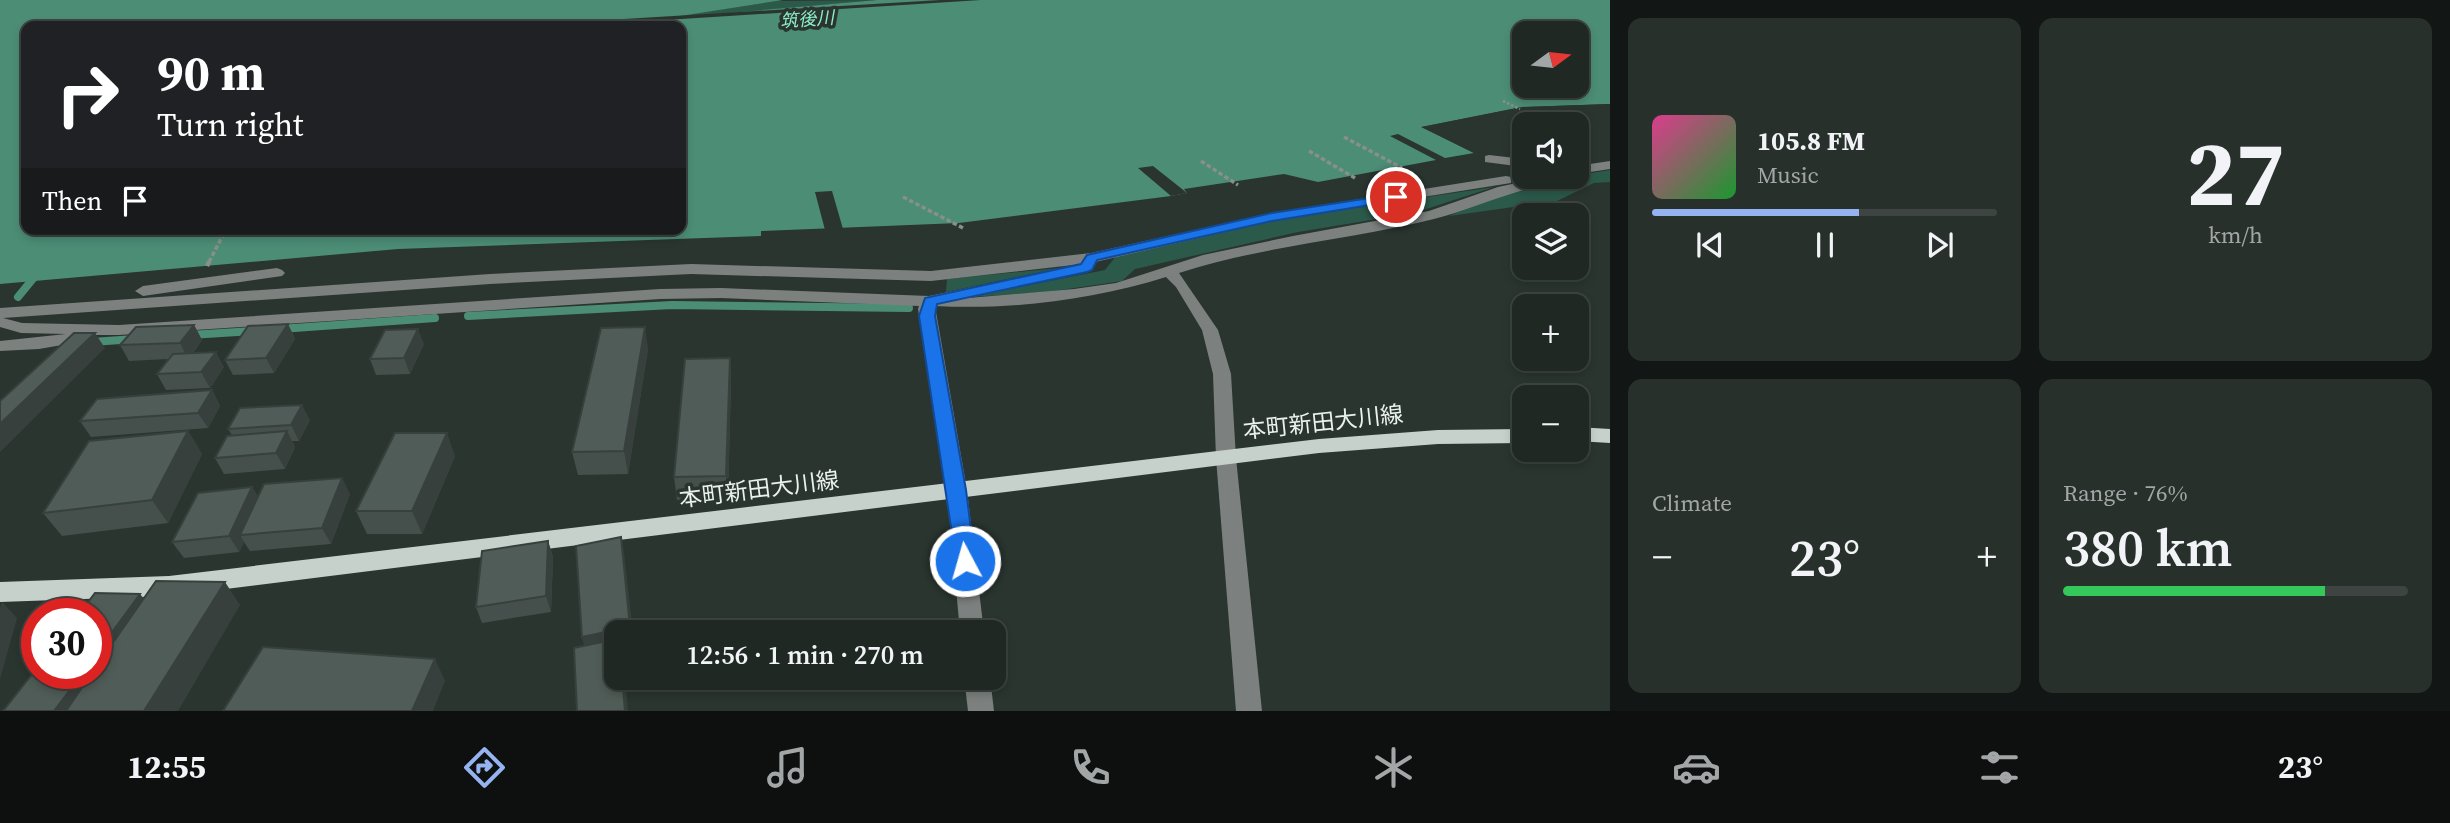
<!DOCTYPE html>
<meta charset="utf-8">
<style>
body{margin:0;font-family:"Source Serif 4","Noto Sans JP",serif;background:#28302c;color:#f1f3f6;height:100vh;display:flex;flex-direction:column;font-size:26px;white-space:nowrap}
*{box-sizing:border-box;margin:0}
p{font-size:23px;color:#a2a6a6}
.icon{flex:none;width:38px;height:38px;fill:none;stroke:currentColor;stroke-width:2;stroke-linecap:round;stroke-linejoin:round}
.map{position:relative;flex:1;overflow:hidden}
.panel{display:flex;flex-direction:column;gap:18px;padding:18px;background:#121614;width:840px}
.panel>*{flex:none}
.banner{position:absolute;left:21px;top:21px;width:665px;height:214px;border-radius:14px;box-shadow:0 4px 10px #0003,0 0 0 2px #3d4441;background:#202124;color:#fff;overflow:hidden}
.needle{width:46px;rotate:75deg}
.tools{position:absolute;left:1512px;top:21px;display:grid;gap:14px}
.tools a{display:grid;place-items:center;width:77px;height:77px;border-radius:14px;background:#202824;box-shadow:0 4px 10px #0003,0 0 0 2px #3d4441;font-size:35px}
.speed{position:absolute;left:21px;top:598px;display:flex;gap:14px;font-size:35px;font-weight:700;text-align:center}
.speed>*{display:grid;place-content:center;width:91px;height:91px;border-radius:50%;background:#202824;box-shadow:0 4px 10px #0003,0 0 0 2px #3d4441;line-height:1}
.speed .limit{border:10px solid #d22;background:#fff;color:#111}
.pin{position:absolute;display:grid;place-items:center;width:60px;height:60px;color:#fff;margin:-30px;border:4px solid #fff;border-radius:50%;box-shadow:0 2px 7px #0007}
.me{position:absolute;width:77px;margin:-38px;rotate:354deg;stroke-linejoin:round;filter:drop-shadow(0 0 5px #0008)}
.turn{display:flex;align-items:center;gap:24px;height:147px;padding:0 21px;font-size:32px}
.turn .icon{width:91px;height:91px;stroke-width:2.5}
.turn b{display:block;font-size:49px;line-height:60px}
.then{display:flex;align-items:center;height:66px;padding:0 21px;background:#0003;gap:14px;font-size:26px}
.big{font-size:52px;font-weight:600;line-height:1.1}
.panel .tile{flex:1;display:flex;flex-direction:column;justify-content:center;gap:10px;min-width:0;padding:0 24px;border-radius:14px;background:#28302c}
.panel .dial{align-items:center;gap:0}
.dial b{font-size:91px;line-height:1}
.song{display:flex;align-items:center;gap:21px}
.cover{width:84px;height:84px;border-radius:10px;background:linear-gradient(135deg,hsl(330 70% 55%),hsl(130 70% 35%))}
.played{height:7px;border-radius:4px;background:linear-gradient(90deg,#95b2f1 60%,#3d4441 60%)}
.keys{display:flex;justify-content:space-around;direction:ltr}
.heat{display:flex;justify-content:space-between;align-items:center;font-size:38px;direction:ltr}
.charge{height:10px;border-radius:5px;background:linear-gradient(90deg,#34c759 76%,#3d4441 0)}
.panel .tiles{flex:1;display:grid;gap:18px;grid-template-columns:repeat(2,1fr)}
.trip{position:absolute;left:604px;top:620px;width:402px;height:70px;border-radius:14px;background:#202824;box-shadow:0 4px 10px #0003,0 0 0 2px #3d4441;font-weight:600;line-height:70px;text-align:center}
.dock{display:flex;height:112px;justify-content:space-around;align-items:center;background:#0d100e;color:#a2a6a6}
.dock .icon{width:49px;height:49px}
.dock .current{color:#95b2f1}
.dock b{font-size:32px;color:#f1f3f6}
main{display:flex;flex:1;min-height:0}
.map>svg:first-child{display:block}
.green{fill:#2b5a4a}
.water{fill:#4c8d76;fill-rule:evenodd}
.pier{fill:#2a3530}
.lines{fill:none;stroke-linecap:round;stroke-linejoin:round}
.stream{stroke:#4c8d76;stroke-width:8}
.path-far2{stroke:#87908c;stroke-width:2.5;stroke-dasharray:2.5 2;stroke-linecap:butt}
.path-far1{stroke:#87908c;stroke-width:3.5;stroke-dasharray:4.5 2.5;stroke-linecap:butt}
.path{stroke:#87908c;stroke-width:4.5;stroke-dasharray:5 3.5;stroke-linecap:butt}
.minor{fill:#7c817f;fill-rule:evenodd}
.major{fill:#c6d1cc;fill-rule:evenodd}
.wall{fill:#454f4b}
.shaded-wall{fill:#38403d}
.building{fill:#505c57;stroke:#38403d;stroke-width:2}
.route{fill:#1a73e8;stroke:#114b97;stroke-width:2}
.labels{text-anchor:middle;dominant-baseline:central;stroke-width:7;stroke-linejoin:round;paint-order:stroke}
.far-water-label{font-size:18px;font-style:italic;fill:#8cefcc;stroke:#2a3530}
.near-street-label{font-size:23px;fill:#eaf1ee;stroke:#2a3530}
</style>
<main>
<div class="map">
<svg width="1610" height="711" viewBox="0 0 1610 711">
<rect width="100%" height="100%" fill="#2a3530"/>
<g class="green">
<path d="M 877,0 L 644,21 L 776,1 Z"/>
<path d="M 1610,170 L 1610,182 L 1594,183 L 1557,201 L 1449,216 L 1506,193 L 1540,189 L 1578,175 Z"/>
<path d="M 1494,187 L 1414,213 L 1298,232 L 1135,269 L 1122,281 L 1047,292 L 970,297 L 1105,270 L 1116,256 L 1273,220 Z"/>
<path d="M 1060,268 L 946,292 L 947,279 Z"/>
</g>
<path class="water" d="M 0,0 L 783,0 L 661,19 L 877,0 L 1610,0 L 1610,104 L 1522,107 L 1422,127 L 1474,153 L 1445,158 L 1398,134 L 1390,136 L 1436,160 L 1318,182 L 1284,174 L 1184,189 L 1187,193 L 1171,196 L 959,223 L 761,231 L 761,236 L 398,249 L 0,284 ZM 26,26 L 681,26 L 681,229 L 26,229 ZM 1524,33 L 1577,33 L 1577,86 L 1524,86 Z"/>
<g class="pier">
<path d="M 940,0 L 981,0 L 571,26 L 509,26 Z"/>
<path d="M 1610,104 L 1610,107 L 1522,111 L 1432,129 L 1477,152 L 1474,153 L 1421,127 L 1522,107 Z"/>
<path d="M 1153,166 L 1182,189 L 1187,193 L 1171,196 L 1138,168 Z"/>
<path d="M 832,191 L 843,229 L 825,230 L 815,192 Z"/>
</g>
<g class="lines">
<g class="stream">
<path d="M 18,297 L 36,275"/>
<path d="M 468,316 L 672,305 L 909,308"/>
<path d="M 280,329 L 435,318"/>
<path d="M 190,335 L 253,331"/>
<path d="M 92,342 L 135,339"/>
</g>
<path class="path-far2" d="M 1503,101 L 1520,109"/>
<g class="path-far1">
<path d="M 1344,137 L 1402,168"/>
<path d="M 1309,151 L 1355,178"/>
<path d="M 1201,161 L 1238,185"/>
<path d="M 903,197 L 965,229"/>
<path d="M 209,262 L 226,229"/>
</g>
<path class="path" d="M 207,266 L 210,260"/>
<g class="minor">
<path d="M 1489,155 L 1524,159 L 1524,167 L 1485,162 L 1485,156 Z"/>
<path d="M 1610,161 L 1610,169 L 1577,174 L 1577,166 Z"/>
<path d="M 1506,176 L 1511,177 L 1511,183 L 1272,221 L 1091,263 L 931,281 L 691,274 L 490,284 L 3,318 L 22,323 L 119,325 L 660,289 L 721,288 L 929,296 L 1074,266 L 1079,268 L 1082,271 L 1079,274 L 968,298 L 1074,289 L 1116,283 L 1203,255 L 1293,236 L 1429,211 L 1498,187 L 1526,181 L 1530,177 L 1543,177 L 1536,187 C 1501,195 1469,210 1434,219 C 1350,240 1262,246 1179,273 L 1218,330 L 1231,374 L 1236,458 L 1262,711 L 1236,711 L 1216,458 L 1213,374 L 1202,330 L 1176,287 L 1166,277 C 1092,300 1013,310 935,306 L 967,490 L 984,632 L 960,632 L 947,490 L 918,309 L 919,306 L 721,298 L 660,299 L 119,335 L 93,335 L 91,340 L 85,341 L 39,349 L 0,351 L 0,341 L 66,334 L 21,333 L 0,327 L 0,308 L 490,274 L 691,264 L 931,271 L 1091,253 L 1272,213 Z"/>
<path d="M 277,268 L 282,270 L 285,273 L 282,276 L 143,296 L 135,291 L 143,286 Z"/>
<path d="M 964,677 L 990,677 L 994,711 L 968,711 Z"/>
</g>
<g class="major">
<path d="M 1577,427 L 1610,429 L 1610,443 L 1577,441 Z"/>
<path d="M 1524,429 L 1524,443 L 1438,444 L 1319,453 L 169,596 L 0,602 L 0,582 L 169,576 L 1319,439 L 1438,430 Z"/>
</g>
</g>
<g class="wall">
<path d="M 288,324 L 295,339 L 274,373 L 233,375 L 225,360 Z"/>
<path d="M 194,325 L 202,340 L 193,353 L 224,367 L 210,388 L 166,390 L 157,374 L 168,359 L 129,361 L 120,345 Z"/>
<path d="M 424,344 L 410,374 L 376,375 L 370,359 Z"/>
<path d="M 648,349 L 628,474 L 578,475 L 572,452 Z"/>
<path d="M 730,358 L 731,380 L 728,499 L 677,500 L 674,477 Z"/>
<path d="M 212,390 L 220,406 L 208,428 L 91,437 L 80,421 Z"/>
<path d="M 310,420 L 299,441 L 292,441 L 295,447 L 285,469 L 224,474 L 215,458 L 232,435 L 228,429 Z"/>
<path d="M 188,431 L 202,454 L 168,523 L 62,536 L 43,513 Z"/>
<path d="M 455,456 L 422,534 L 367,534 L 356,511 Z"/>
<path d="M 252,487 L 258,497 L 350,494 L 331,544 L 250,551 L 244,542 L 239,552 L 184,558 L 172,542 Z"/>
<path d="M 548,541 L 553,557 L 551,612 L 482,623 L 476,607 Z"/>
</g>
<g class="shaded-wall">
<path d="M 288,324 L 295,339 L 274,373 L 266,358 Z"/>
<path d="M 194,325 L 202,340 L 188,359 L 180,343 Z"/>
<path d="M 645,327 L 648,349 L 628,474 L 624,451 Z"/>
<path d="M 418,329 L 424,344 L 410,374 L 404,358 Z"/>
<path d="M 95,333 L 105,348 L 0,452 L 0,424 Z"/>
<path d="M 216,352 L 224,367 L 210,388 L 201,372 Z"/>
<path d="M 730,358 L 731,380 L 728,499 L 726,476 Z"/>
<path d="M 212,390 L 220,406 L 208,428 L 198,413 Z"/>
<path d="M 302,405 L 310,420 L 299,441 L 291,425 Z"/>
<path d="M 188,431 L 202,454 L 168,523 L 152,500 Z"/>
<path d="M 287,431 L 295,447 L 285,469 L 276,453 Z"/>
<path d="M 447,433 L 455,456 L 422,534 L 412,511 Z"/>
<path d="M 342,478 L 350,494 L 331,544 L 322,528 Z"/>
<path d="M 252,487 L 261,503 L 240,535 L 244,542 L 239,552 L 229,536 Z"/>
<path d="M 621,537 L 624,553 L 633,632 L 616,632 L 616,646 L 586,653 L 582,637 Z"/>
<path d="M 548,541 L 553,557 L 551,612 L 546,596 Z"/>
<path d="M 225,582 L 240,605 L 178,711 L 144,711 Z"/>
<path d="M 140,594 L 153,610 L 81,711 L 54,711 L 82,674 L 96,674 L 96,654 Z"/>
<path d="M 2,602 L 17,618 L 0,679 L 0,608 Z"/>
<path d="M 435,659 L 445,681 L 433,711 L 412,711 Z"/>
<path d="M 622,677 L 625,677 L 628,711 L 625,711 Z"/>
</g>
<g class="building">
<path d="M 288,324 L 266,358 L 225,360 L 248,326 Z"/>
<path d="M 194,325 L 180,343 L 120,345 L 136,327 Z"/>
<path d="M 645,327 L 624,451 L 572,452 L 601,328 Z"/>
<path d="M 418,329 L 404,358 L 370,359 L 385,330 Z"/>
<path d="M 74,333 L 95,333 L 0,424 L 0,401 Z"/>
<path d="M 216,352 L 201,372 L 157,374 L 173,354 Z"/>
<path d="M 730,358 L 726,476 L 674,477 L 685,359 Z"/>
<path d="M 212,390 L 198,413 L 80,421 L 97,399 Z"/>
<path d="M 302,405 L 291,425 L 228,429 L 240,408 Z"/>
<path d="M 188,431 L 152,500 L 43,513 L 89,441 Z"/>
<path d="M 287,431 L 276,453 L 215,458 L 227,436 Z"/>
<path d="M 395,433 L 447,433 L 412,511 L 356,511 Z"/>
<path d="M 342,478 L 322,528 L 240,535 L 264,484 Z"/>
<path d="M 252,487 L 229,536 L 172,542 L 198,493 Z"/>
<path d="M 621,537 L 630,627 L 582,637 L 576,546 Z"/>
<path d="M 548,541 L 546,596 L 476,607 L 482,551 Z"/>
<path d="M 156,581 L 225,582 L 144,711 L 66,711 L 91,674 L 96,674 L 96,667 Z"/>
<path d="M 95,593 L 140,594 L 96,654 L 96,614 L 79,614 Z"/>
<path d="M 616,639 L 616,677 L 622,677 L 625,711 L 577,711 L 574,648 Z"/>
<path d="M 263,647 L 435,659 L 412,711 L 223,711 Z"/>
<path d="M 37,668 L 37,674 L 82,674 L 54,711 L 3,711 Z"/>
</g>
<path class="route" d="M 1396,194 L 1403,197 L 1401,200 L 1272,221 L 1097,260 L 1092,270 L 1087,272 L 937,304 L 935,316 L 966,490 L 975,561 L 972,567 L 965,569 L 957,567 L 919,316 L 925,298 L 1081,264 L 1087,255 L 1272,213 Z"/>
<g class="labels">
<g class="far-water-label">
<text transform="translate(807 19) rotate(-4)">筑後川</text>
</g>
<g class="near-street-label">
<text transform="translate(1323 422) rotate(-6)">本町新田大川線</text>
<text transform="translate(759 489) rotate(-7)">本町新田大川線</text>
</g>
</g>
</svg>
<div class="tools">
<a><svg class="needle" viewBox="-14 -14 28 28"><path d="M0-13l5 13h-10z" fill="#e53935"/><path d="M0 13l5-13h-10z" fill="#a2a6a6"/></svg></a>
<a><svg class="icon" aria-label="sound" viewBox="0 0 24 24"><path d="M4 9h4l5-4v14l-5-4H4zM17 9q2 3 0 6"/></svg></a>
<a><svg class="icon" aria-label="layers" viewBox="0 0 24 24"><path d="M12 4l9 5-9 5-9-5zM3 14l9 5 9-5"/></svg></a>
<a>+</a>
<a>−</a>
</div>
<div class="speed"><div class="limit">30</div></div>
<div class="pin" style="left:1396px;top:197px;background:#d93025"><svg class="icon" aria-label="arrive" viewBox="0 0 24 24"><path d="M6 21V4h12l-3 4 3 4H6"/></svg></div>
<svg class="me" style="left:965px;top:561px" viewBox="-20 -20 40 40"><circle r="17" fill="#1a73e8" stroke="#fff" stroke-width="3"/><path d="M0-11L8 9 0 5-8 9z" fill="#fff"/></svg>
<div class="trip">12:56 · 1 min · 270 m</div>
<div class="banner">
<div class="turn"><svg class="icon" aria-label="right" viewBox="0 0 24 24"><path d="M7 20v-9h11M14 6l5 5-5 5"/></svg><div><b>90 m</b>Turn right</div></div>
<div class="then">Then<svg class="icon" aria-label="arrive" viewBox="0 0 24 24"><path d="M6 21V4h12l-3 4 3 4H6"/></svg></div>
</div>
</div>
<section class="panel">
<div class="tiles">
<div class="tile">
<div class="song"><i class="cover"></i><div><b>105.8 FM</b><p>Music</p></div></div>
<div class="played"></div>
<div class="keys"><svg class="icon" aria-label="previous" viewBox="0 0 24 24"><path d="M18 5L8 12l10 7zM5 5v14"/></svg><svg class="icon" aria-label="pause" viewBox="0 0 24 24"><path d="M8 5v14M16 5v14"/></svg><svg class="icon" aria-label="next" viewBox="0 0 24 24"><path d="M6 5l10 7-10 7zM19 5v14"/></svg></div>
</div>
<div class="tile dial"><b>27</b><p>km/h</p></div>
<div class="tile"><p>Climate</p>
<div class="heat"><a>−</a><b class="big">23°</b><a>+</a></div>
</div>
<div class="tile"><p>Range · 76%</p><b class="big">380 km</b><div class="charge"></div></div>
</div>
</section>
</main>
<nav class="dock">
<b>12:55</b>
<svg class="icon current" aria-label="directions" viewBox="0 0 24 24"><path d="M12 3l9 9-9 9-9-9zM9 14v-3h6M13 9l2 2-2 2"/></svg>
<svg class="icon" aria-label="music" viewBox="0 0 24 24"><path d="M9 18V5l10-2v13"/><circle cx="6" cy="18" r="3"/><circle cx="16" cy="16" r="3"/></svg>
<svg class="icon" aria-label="phone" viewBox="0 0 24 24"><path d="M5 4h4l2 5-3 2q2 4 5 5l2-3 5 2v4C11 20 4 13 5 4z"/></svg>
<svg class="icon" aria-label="climate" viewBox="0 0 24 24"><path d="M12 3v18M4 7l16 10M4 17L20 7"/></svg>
<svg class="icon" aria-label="car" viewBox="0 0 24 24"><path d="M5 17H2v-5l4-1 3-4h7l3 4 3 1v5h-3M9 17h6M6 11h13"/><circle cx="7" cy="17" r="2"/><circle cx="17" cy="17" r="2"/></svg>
<svg class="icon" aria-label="filters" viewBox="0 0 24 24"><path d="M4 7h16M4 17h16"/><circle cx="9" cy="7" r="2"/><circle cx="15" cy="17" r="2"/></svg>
<b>23°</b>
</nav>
